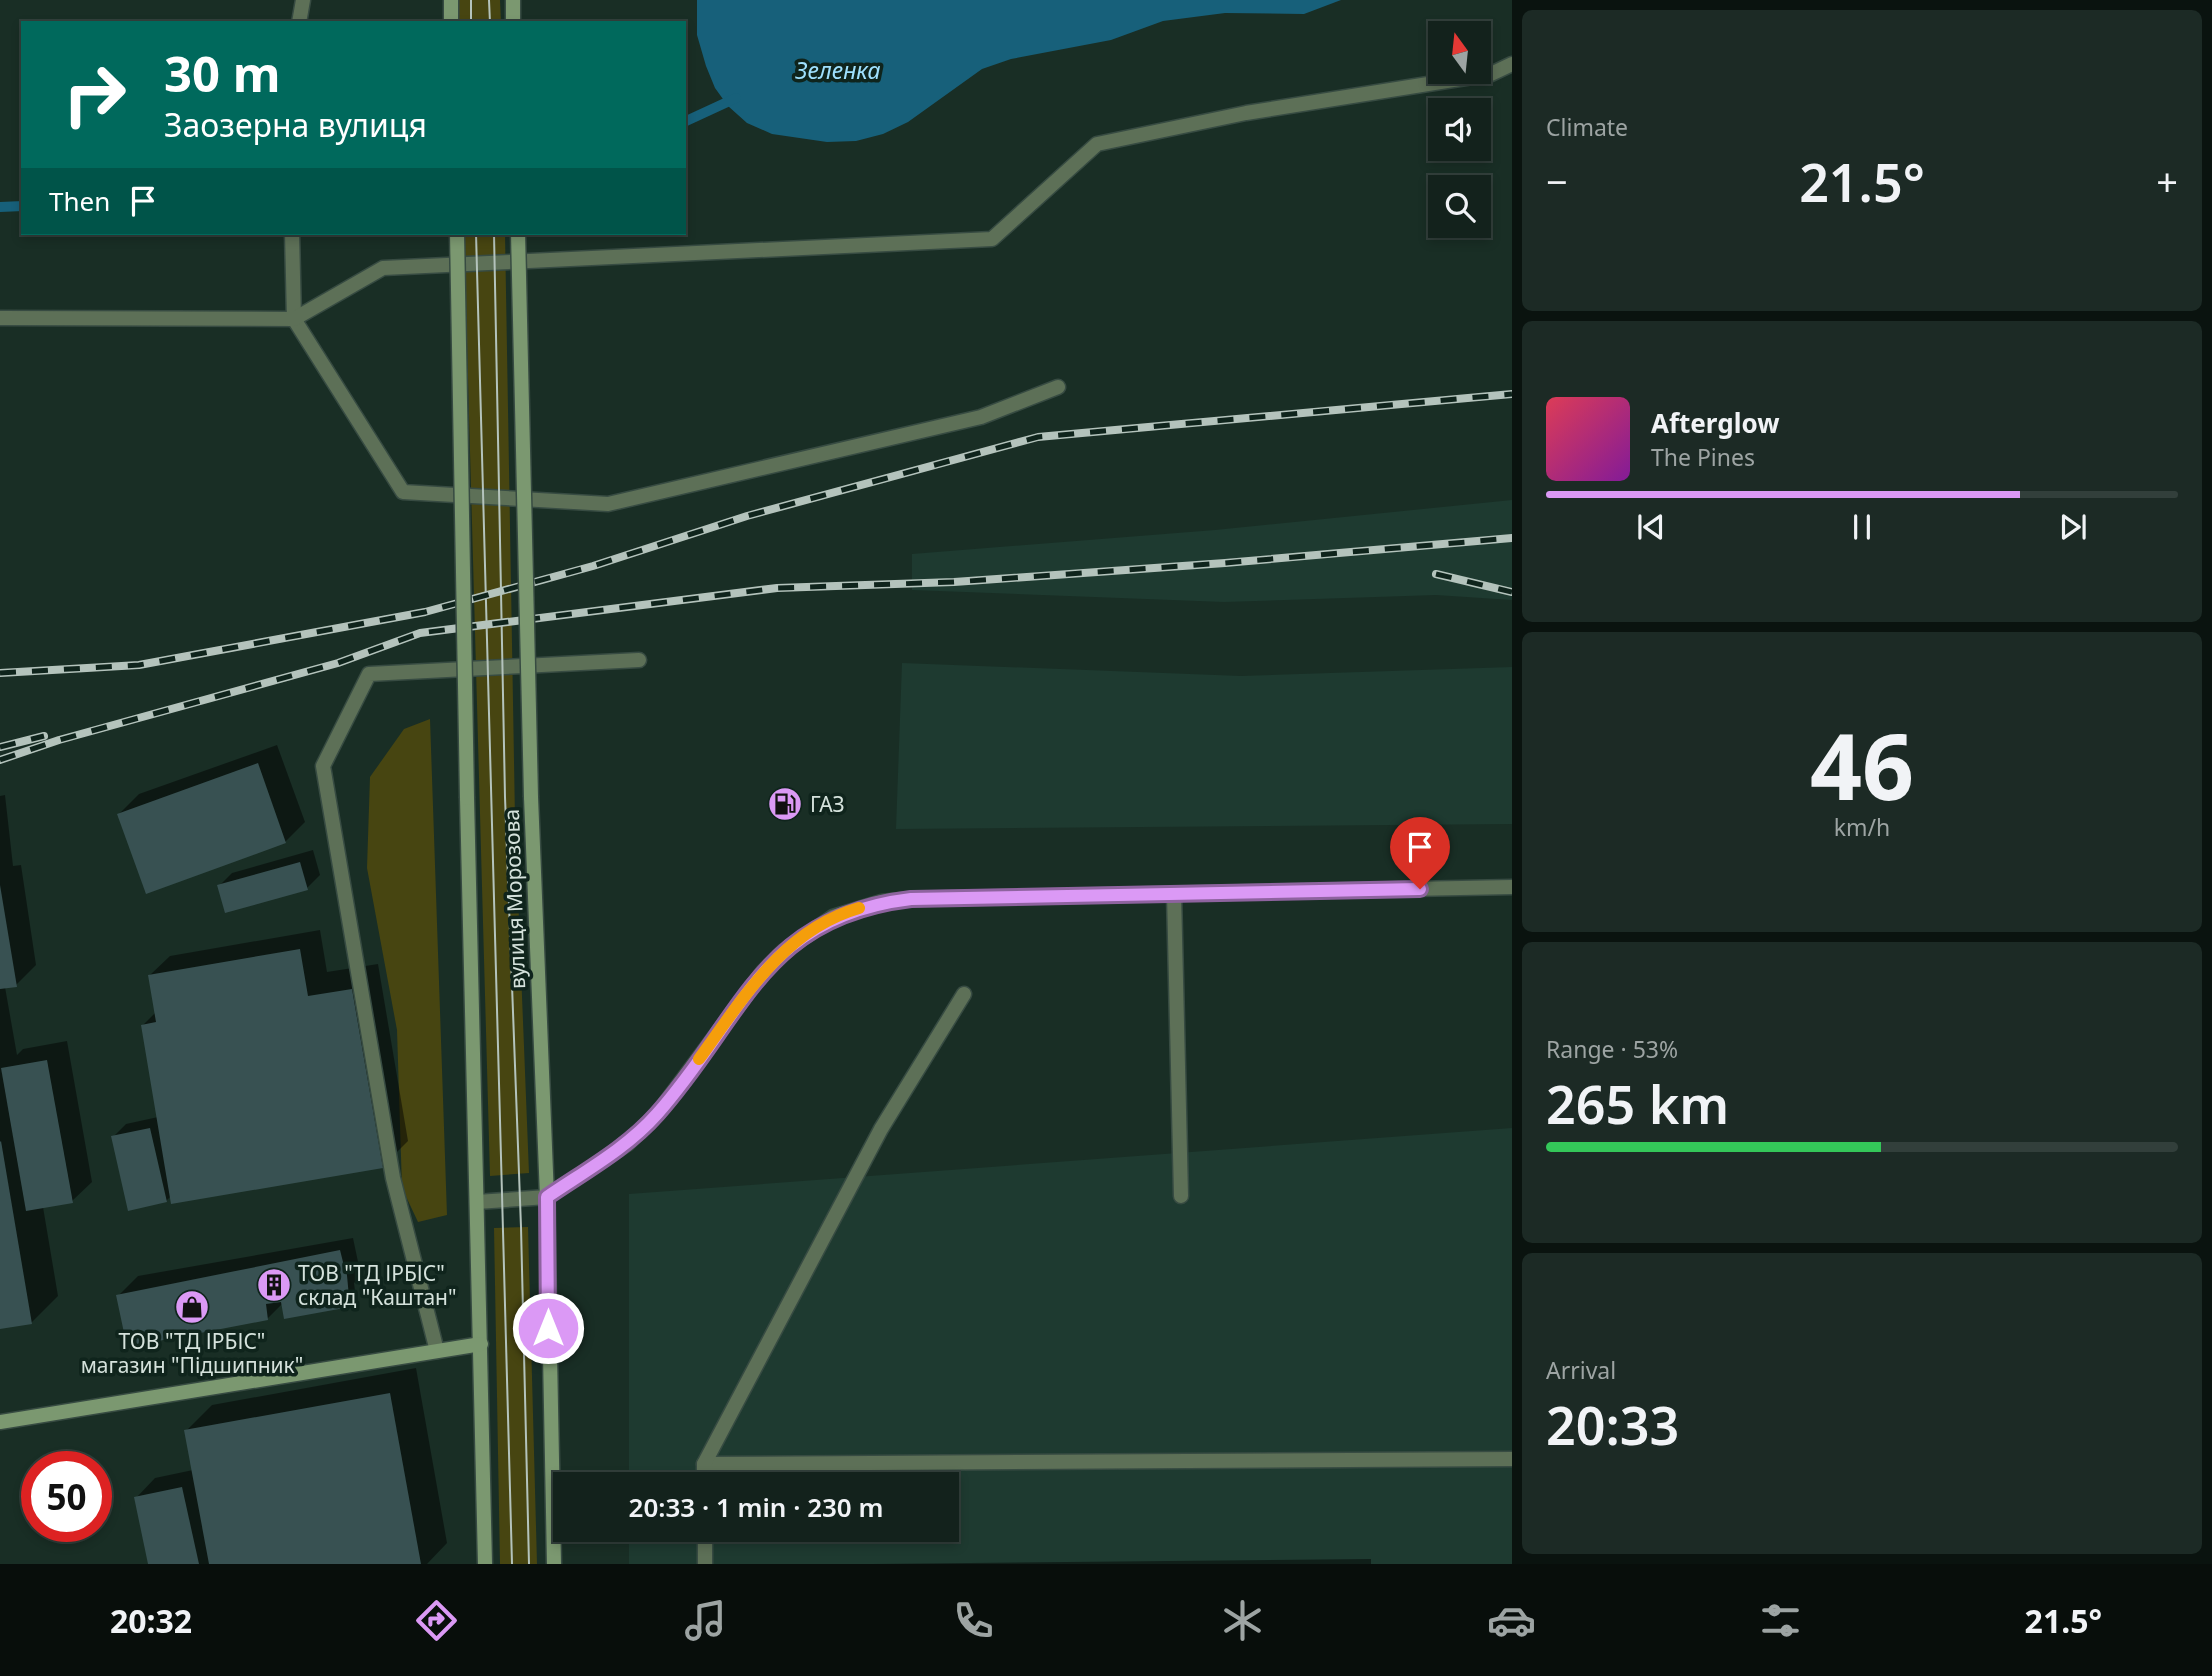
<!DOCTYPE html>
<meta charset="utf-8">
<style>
body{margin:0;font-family:"Noto Sans",sans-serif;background:#1c2a25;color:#f1f3f6;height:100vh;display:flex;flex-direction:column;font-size:26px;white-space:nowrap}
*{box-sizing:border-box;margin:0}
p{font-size:23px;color:#9da4a3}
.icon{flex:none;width:38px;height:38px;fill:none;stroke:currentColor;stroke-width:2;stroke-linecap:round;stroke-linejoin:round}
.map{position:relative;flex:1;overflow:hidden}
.details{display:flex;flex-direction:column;gap:10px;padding:10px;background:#0a130f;width:700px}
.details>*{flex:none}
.banner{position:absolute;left:21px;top:21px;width:665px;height:214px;border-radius:0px;box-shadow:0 4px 10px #0003,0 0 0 2px #323f3b;background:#00695c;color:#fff;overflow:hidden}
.needle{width:46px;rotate:345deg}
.buttons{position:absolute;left:1428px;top:21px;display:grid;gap:14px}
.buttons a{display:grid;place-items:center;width:63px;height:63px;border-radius:0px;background:#13221c;box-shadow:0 4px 10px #0003,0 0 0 2px #323f3b;font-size:35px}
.speed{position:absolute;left:21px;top:1451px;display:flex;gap:14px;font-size:35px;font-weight:700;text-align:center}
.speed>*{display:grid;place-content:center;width:91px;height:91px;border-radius:50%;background:#13221c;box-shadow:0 4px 10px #0003,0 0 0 2px #323f3b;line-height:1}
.speed .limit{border:10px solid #d22;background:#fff;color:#111}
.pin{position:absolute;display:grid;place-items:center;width:60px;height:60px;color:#fff;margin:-72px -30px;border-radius:50% 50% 50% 0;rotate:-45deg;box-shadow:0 0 7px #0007}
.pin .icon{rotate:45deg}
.me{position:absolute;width:77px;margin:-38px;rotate:0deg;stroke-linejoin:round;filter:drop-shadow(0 0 5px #0008)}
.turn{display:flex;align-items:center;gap:24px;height:147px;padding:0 28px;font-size:32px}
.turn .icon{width:91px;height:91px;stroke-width:2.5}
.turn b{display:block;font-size:49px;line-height:60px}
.then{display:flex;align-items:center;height:66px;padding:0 28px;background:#0003;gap:14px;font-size:26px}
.big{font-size:52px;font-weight:600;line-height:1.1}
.details .tile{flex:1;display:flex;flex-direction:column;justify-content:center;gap:10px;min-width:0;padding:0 24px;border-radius:10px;background:#1c2a25}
.details .dial{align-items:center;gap:0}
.dial b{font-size:91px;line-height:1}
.song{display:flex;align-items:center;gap:21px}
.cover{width:84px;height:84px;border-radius:10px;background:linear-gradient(135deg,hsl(350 70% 55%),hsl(290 70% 35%))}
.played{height:7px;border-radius:4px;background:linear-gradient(90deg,#db99f5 75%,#323f3b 75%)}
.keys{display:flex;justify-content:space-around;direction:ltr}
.heat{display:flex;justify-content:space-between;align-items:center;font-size:38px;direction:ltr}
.charge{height:10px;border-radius:5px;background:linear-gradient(90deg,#34c759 53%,#323f3b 0)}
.trip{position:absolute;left:553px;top:1472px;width:406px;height:70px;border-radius:0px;background:#13221c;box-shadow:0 4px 10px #0003,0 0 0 2px #323f3b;font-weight:600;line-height:70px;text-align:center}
.tabs{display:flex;height:112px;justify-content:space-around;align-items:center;background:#080e0b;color:#9da4a3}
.tabs .icon{width:49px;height:49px}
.tabs .on{color:#db99f5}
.tabs b{font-size:32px;color:#f1f3f6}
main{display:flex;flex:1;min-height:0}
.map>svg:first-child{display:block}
.built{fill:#1e3a30}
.green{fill:#474511}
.water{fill:#17607a}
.shadow{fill:#0007}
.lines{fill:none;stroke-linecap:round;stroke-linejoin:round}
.stream{stroke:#17607a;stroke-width:10}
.building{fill:#385152}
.lane-casing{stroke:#374b42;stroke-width:17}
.street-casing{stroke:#374b42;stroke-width:17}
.secondary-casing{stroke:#374b42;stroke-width:17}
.lane{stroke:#5d7057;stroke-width:14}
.street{stroke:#5d7057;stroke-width:14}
.secondary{stroke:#7b9870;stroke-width:14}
.tram{stroke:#b4c3bc;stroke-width:2}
.rail-casing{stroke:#b4c3bc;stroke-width:8}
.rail{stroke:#0f241c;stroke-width:5;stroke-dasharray:16;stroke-linecap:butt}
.secondary-bridge-casing{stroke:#374b42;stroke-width:17;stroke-linecap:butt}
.secondary-bridge{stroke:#7b9870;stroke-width:14}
.route-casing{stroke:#8e639f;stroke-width:18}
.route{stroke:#db99f5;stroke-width:12}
.slow{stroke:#f59e0b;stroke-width:12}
.labels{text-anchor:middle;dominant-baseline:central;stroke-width:7;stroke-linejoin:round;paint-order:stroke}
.poi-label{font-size:21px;fill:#d5e2dc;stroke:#0f241c;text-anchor:start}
.street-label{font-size:21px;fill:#d5e2dc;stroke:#0f241c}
.water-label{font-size:23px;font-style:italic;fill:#9fe1fe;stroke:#0f241c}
</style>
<main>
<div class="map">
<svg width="1512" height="1564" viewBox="0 0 1512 1564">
<rect width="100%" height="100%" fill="#192e25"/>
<g class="built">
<path d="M 1512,500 L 1512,600 L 1436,595 L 1224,602 L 912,590 L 912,554 L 1215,530 Z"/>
<path d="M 902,663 L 1241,676 L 1512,667 L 1512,824 L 896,829 Z"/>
<path d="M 1512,1128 L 1512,1564 L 629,1564 L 629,1530 L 947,1530 L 947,1484 L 629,1484 L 629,1194 Z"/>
</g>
<g class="green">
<path d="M 459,0 L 500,0 L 501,23 L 459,23 Z"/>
<path d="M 464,233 L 505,233 L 515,819 L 529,1173 L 490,1176 Z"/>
<path d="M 430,719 L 447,1215 L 418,1222 L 402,1188 L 397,1030 L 367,868 L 370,777 L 404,729 Z"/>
<path d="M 528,1227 L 537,1564 L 500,1564 L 494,1228 Z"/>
</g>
<path class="water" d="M 697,0 L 1341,0 L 1304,14 L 1225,13 L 1163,21 L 1111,40 L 1011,59 L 982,69 L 908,122 L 883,134 L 856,141 L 827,142 L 772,134 L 747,123 L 728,106 L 715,88 L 706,66 L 697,35 Z"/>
<g class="shadow">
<path d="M 277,745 L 305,822 L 285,842 L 119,814 L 139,794 Z"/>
<path d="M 5,795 L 13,866 L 21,865 L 36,965 L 16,985 L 5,987 L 17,1055 L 23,1049 L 67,1041 L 92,1182 L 72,1201 L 43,1207 L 58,1296 L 32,1322 L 0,1327 L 0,796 Z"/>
<path d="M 313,850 L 320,875 L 307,888 L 219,886 L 232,873 Z"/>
<path d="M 320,930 L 327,972 L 378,964 L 408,1141 L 382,1167 L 172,1195 L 166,1201 L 113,1137 L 126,1124 L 158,1117 L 143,1025 L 156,1012 L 150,975 L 170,956 Z"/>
<path d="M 353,1238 L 361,1276 L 354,1283 L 356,1299 L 349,1305 L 283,1303 L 268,1318 L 118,1296 L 138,1276 Z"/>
<path d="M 416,1368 L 447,1543 L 427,1564 L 150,1564 L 136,1498 L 155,1478 L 193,1470 L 186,1431 L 212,1405 Z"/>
<path d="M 1371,1559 L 1371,1564 L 873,1564 Z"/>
</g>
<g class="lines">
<g class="stream">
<path d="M 684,122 L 736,98"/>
<path d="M 0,207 L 23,206"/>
</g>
</g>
<g class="building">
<path d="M 258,763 L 286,843 L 146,894 L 117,814 Z"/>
<path d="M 300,862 L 308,890 L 225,913 L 217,885 Z"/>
<path d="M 0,885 L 17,987 L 0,989 Z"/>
<path d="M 300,949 L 308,996 L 352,989 L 383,1168 L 171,1204 L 141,1025 L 156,1022 L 148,975 Z"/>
<path d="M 47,1060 L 73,1203 L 26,1211 L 1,1068 Z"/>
<path d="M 150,1128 L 167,1202 L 128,1211 L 111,1136 Z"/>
<path d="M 1,1141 L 32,1324 L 0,1329 L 0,1142 Z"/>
<path d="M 340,1250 L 344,1266 L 346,1265 L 350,1307 L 284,1319 L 281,1302 L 266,1304 L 268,1320 L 127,1347 L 116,1295 Z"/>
<path d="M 390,1393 L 421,1564 L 209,1564 L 184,1430 Z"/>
<path d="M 182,1487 L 199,1564 L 148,1564 L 134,1497 Z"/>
</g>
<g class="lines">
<g class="lane-casing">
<g id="lane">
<path d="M 299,23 L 303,0"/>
<path d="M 292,233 L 294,319 L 403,492 L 608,504 L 981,417 L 1058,387"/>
<path d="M 0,318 L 294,319 L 383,268 L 992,239 L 1097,144 L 1246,113 L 1491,74 L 1512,64"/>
<path d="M 1174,894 L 1181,1196"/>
<path d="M 437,1351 L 393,1178 L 323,766 L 369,674 L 639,660"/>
<path d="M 704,1464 L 1512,1459"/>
<path d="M 704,1484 L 704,1464 L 881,1129 L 964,994"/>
<path d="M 705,1530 L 705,1564"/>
</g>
</g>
<g class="street-casing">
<path id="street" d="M 477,1202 L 547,1197 L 627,1144 L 658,1113 L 763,972 L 784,951 L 833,917 L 882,902 L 911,899 L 1512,887"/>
</g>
<g class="secondary-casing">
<g id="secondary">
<path d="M 451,0 L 451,23"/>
<path d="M 513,0 L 513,23"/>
<path d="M 531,797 L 547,1197 L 554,1564"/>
<path d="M 467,798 L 485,1564"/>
<path d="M 0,1422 L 481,1344"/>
</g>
</g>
<use href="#lane" class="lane"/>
<use href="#street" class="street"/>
<use href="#secondary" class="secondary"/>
<g class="tram">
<path d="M 471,0 L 471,23"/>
<path d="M 489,0 L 490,23"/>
<path d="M 476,233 L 512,1564"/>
<path d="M 494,233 L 505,797 L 521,1227 L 529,1564"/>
</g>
<g class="rail-casing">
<g id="rail">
<path d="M 1436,574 L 1512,592"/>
<path d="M 0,673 L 139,665 L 425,612 L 593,566 L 747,516 L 1038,437 L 1512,394"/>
<path d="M 0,747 L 44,736"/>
<path d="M 0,760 L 59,740 L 338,663 L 420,633 L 777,588 L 954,582 L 1225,563 L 1512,538"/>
</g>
</g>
<use href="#rail" class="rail"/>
<g class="secondary-bridge-casing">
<g id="secondary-bridge">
<path d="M 457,233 L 467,798"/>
<path d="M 518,233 L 531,797"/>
</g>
</g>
<use href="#secondary-bridge" class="secondary-bridge"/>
</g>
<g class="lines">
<g class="route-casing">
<path id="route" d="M 548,1328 L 547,1197 C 585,1171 627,1148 657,1114 C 745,1015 761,917 911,899 L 1420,889"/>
</g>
<use href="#route" class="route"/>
<path class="slow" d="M 699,1059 C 743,999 783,930 859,908"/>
</g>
<defs>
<g id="fuel-disc" transform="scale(1.75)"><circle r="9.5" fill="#db99f5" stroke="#0f241c"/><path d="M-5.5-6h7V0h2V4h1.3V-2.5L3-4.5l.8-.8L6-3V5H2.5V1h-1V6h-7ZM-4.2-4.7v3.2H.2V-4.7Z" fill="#111"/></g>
<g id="building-disc" transform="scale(1.75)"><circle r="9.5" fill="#db99f5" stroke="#0f241c"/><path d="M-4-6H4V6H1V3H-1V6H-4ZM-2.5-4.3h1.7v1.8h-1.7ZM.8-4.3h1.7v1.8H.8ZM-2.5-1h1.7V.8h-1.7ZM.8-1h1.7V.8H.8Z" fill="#111"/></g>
<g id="shop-disc" transform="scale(1.75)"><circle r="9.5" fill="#db99f5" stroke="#0f241c"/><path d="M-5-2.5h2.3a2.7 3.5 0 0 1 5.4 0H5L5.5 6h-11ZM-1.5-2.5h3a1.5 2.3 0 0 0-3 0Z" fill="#111"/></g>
</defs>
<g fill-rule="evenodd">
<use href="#fuel-disc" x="785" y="804"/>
<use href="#building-disc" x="274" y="1285"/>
<use href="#shop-disc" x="192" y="1307"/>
</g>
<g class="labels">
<g class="poi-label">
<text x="810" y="804">ГАЗ</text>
<text x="298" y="1273">ТОВ "ТД ІРБІС"<tspan x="298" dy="24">склад "Каштан"</tspan></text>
<text x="192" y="1341" text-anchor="middle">ТОВ "ТД ІРБІС"<tspan x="192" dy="24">магазин "Підшипник"</tspan></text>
</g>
<g class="street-label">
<text transform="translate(514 899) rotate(-92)">вулиця Морозова</text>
</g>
<g class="water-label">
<text x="838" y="70">Зеленка</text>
</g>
</g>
</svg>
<div class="buttons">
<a><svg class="needle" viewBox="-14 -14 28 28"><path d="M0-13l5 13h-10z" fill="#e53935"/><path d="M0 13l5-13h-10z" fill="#9da4a3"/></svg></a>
<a><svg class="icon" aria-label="sound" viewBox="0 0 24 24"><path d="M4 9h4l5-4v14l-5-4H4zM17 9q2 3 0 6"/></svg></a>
<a><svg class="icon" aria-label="search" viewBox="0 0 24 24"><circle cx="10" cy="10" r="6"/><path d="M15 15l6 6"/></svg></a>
</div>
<div class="speed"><div class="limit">50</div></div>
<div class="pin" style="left:1420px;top:889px;background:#d93025"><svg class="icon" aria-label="arrive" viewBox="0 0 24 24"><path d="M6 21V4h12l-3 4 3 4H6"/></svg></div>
<svg class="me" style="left:548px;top:1328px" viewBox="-20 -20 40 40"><circle r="17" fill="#db99f5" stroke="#fff" stroke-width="3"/><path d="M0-11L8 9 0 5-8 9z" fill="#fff"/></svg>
<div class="trip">20:33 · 1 min · 230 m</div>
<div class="banner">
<div class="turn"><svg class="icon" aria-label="right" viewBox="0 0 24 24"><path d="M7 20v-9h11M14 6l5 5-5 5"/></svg><div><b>30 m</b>Заозерна вулиця</div></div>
<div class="then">Then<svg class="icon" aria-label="arrive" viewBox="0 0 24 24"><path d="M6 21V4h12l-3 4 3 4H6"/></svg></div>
</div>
</div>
<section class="details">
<div class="tile"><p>Climate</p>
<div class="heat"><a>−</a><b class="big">21.5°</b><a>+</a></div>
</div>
<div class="tile">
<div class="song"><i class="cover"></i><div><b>Afterglow</b><p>The Pines</p></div></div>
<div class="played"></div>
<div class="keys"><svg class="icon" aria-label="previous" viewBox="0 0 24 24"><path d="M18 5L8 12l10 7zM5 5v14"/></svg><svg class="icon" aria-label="pause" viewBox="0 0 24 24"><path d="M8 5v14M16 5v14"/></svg><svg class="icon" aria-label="next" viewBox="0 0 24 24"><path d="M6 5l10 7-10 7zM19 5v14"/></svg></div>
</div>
<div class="tile dial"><b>46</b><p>km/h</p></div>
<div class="tile"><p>Range · 53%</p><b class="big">265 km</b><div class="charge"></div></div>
<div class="tile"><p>Arrival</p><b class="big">20:33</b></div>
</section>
</main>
<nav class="tabs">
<b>20:32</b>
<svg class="icon on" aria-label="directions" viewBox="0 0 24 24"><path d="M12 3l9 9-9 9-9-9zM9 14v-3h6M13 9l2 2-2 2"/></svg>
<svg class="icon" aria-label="music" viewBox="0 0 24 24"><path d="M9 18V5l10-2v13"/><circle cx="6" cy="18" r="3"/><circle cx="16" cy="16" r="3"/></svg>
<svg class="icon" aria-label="phone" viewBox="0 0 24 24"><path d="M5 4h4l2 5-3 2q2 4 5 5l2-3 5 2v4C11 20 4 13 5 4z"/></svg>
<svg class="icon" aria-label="climate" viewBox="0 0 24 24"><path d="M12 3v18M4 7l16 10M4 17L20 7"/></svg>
<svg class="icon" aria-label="car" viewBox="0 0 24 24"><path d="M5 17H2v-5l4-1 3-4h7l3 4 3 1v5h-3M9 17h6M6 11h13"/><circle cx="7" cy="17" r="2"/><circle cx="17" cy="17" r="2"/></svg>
<svg class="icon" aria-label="filters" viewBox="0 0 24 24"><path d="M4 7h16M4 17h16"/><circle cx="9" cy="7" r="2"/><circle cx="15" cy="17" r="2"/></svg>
<b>21.5°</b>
</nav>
